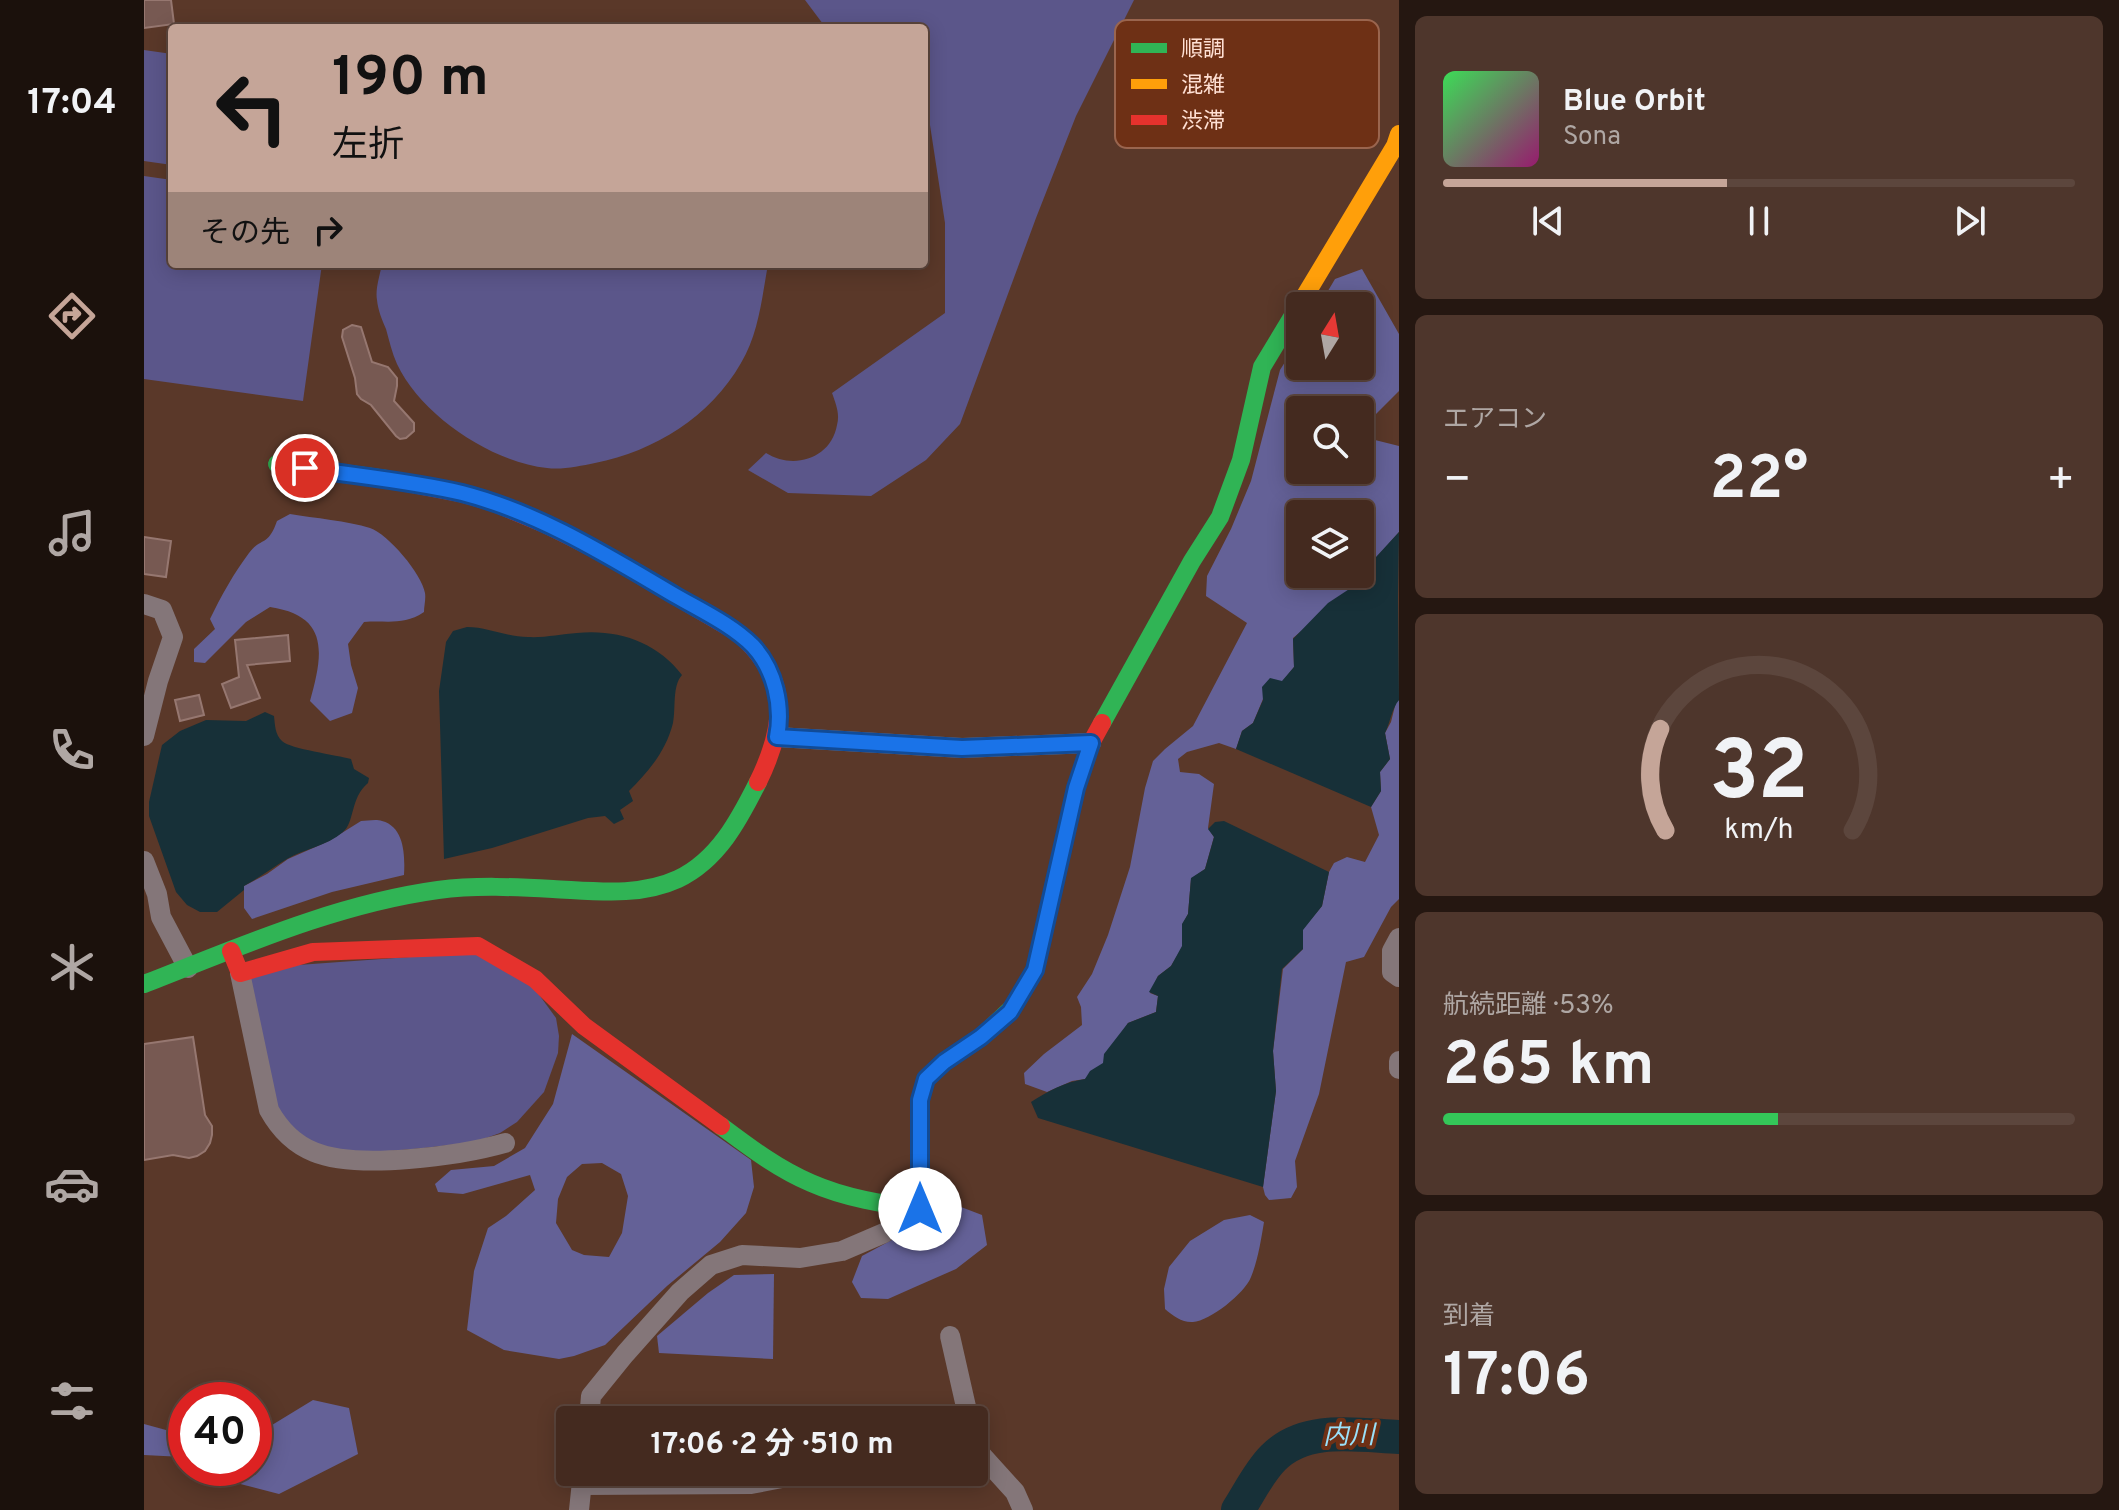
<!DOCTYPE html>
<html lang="ja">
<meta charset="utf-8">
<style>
body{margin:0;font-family:Overpass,"Noto Sans JP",sans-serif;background:#4e362c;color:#f1f3f6;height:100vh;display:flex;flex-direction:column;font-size:30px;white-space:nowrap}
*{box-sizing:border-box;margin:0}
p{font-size:26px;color:#afa7a4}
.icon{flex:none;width:44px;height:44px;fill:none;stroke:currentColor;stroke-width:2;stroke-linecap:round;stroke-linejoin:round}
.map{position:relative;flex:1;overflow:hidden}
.sheet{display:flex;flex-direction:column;gap:16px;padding:16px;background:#251711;width:720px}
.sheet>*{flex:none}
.hud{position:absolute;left:24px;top:24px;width:760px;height:244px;border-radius:8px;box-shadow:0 4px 20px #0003,0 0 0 2px #5c463d;background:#c5a598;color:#111;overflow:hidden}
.needle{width:52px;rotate:11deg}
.controls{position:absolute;left:1142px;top:292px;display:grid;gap:16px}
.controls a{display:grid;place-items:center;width:88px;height:88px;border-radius:8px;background:#442a1f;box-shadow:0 4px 20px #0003,0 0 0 2px #5c463d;font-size:40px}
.speed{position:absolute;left:24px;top:1382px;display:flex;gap:16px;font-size:40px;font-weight:700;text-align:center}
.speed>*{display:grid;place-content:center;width:104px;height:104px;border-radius:50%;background:#442a1f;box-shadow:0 4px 20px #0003,0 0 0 2px #5c463d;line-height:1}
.speed .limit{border:12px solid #d22;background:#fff;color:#111}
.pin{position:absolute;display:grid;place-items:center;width:68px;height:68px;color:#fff;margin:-34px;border:4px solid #fff;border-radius:50%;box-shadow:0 2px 8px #0007}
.me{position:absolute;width:88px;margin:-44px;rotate:0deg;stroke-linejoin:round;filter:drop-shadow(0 0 6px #0008)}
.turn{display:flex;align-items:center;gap:28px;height:168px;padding:0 32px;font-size:36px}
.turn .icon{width:104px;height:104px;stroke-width:2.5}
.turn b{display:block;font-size:56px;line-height:68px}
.then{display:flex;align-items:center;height:76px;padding:0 32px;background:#0003;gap:16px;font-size:30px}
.big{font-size:60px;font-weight:700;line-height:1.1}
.sheet .tile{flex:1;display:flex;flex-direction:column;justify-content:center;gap:12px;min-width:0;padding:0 28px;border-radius:12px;background:#4e362c}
.sheet .dial{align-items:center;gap:0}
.dial svg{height:208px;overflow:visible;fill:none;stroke:#5c463d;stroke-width:7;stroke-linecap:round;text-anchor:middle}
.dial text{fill:#f1f3f6;stroke:none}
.song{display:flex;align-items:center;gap:24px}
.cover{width:96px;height:96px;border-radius:12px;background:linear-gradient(135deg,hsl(130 70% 55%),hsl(320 70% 35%))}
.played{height:8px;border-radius:4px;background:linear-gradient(90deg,#c5a598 45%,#5c463d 45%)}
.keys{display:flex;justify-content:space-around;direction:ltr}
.heat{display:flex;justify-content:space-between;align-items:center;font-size:44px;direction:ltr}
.charge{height:12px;border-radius:6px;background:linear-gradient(90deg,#34c759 53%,#5c463d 0)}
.trip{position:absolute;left:412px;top:1406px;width:432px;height:80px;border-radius:8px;background:#442a1f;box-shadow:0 4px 20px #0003,0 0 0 2px #5c463d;font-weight:700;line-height:80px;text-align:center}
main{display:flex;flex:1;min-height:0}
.tabs{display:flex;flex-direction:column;width:144px;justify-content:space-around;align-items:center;background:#1b110c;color:#afa7a4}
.tabs .icon{width:56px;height:56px}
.tabs .active{color:#c5a598}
.tabs b{font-size:36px;color:#f1f3f6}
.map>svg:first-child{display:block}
.green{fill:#5b568a}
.forest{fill:#646197;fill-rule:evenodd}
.water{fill:#173038}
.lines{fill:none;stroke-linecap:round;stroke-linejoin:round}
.river{stroke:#173038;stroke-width:34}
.building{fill:#775952;stroke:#967770;stroke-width:2}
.street{stroke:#847679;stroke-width:20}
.fast{stroke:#30b455;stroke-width:18}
.slow{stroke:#ff9f0a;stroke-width:18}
.jam{stroke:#e5322d;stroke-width:18}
.route-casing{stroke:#114b97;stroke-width:20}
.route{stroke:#1a73e8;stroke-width:14}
.labels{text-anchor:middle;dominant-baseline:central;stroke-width:8;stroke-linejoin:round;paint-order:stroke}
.water-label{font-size:26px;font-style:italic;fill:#9ae1fa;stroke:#6e3015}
.key{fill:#6e3015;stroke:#9a654e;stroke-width:2}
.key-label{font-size:22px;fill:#ffe0d4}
</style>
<main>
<nav class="tabs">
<b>17:04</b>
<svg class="icon active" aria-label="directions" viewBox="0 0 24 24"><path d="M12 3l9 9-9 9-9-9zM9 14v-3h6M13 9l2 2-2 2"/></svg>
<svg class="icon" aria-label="music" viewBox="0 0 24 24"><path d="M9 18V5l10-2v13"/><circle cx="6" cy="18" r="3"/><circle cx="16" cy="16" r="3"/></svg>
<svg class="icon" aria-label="phone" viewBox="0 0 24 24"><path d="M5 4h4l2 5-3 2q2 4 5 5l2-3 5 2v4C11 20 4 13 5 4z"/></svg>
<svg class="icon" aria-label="climate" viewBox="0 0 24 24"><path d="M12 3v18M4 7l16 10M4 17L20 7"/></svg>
<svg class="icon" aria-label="car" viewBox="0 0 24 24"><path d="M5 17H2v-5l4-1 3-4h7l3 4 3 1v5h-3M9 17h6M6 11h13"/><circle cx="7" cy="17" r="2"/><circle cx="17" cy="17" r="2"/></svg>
<svg class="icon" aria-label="filters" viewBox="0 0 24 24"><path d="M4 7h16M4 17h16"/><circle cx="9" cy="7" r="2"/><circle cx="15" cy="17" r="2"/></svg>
</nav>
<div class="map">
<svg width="1255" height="1510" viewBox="0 0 1255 1510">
<rect width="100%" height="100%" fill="#5a3829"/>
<g class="green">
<path d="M 661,0 L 990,0 L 932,116 L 892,218 L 816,424 L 782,460 L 727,496 L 644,493 L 604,470 L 622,453 C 649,470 687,459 693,425 C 696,414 692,404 688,393 L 801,313 L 801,223 L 784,112 L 780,108 L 780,28 L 682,28 Z"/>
<path d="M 0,50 L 28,54 L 28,165 L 0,161 Z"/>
<path d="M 0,176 L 28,180 L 28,264 L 178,264 L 159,401 L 0,379 Z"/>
<path d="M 238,264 L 624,264 C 618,297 615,333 597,363 C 566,417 511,451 451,463 C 436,466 418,470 403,468 C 347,462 277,415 253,364 C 248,353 245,340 242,329 C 238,320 234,310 233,300 C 231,289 236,275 238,264 Z"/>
<path d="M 335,952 L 388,985 L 412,1018 L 415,1036 L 414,1053 L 400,1092 L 373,1122 L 356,1133 L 331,1142 L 280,1148 L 234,1152 L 194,1152 L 169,1145 L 132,1112 L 102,979 L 154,965 Z"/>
</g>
<g class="forest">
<path d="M 1218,269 L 1255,334 L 1255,391 L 1222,424 L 1231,440 L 1255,446 L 1255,532 L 1232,558 L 1219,553 L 1216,555 L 1216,514 L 1156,514 L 1156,574 L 1216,573 L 1219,580 L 1149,638 L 1150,667 L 1138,682 L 1119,699 L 1109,723 L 1098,731 L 1092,749 L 1075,743 L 1043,752 L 1034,759 L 1036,772 L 1055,774 L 1070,784 L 1064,828 L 1070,837 L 1061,869 L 1047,879 L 1044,914 L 1038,925 L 1039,946 L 1027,966 L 1014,976 L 1006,993 L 1014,996 L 1012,1012 L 984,1023 L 960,1063 L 941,1079 L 928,1081 L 903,1092 L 881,1084 L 880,1073 L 900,1054 L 938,1025 L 937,1007 L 933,997 L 948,974 L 964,935 L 986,867 L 1001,788 L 1009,761 L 1021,749 L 1049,726 L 1103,623 L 1062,596 L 1063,576 L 1087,529 L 1107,481 L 1136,370 L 1156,338 L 1156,366 L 1216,366 L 1216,306 L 1175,306 L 1191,279 ZM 1156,410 L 1216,410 L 1216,470 L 1156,470 Z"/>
<path d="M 146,514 C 170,518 204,521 226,528 C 244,534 278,574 281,593 C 282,599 280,606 280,612 C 259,626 243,620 220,622 L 204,644 L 207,665 L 214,688 L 208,713 L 186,721 L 166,701 C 179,654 186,616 126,607 L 102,622 L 61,663 L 50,662 L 50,649 L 71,629 L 66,619 C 77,596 90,573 105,553 C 117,537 124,547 133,521 Z"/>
<path d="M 1255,700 L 1255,899 L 1247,907 L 1220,957 L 1202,962 L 1175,1094 L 1151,1161 L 1153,1187 L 1147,1198 L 1125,1200 L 1121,1195 L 1119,1187 L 1132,1091 L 1129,1051 L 1139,969 L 1159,949 L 1158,930 L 1178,906 L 1185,872 L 1190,863 L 1203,857 L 1221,862 L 1235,835 L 1227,807 L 1237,791 L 1236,772 L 1246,759 L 1241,733 L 1247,722 L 1252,702 Z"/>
<path d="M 217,821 C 223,821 232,819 238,821 C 261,827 261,857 260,875 L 188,892 L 108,919 L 100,908 L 100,886 L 123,874 L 144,859 L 185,841 Z"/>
<path d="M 428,1034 L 607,1160 L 610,1187 L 602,1213 L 576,1242 L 523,1286 L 461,1345 L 430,1356 L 415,1359 L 360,1350 L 323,1330 L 330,1271 L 344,1228 L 362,1216 L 391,1190 L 386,1175 L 319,1194 L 294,1192 L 291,1184 L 307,1170 L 350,1166 L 381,1148 L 409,1104 ZM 458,1163 L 477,1174 L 484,1196 L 478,1233 L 465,1257 L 440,1255 L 428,1250 L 412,1223 L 414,1199 L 423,1177 L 438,1164 Z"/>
<path d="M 817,1207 L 838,1215 L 843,1245 L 812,1269 L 771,1287 L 744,1299 L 717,1298 L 708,1282 L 718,1256 L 796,1214 Z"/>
<path d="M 1106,1215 L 1120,1222 C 1117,1240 1114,1260 1107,1277 C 1101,1293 1066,1321 1049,1322 C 1039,1323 1029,1316 1021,1309 L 1020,1289 L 1025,1267 L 1046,1241 L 1080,1220 Z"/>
<path d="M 630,1274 L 629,1359 L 515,1353 L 513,1336 L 564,1293 L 590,1275 Z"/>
<path d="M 169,1400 L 205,1408 L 214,1454 L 135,1494 L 65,1476 L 65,1468 L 110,1468 L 110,1436 Z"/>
<path d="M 0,1424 L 33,1433 L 39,1457 L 0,1455 Z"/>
</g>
<g class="water">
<path d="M 1255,532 L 1254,597 L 1255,700 C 1248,708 1246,723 1241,733 L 1246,759 L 1236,772 L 1237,791 L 1227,807 L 1092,749 L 1098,731 L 1109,723 L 1119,700 L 1118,687 L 1126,678 L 1138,681 L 1150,667 L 1149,639 L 1184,603 L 1219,580 L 1216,573 L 1216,555 L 1219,553 L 1232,557 Z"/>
<path d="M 323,627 C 344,627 362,637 384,637 C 400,638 417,634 433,633 C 474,629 513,642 538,675 C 528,686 532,708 529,723 C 522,751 505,771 485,791 L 489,801 L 476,810 L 480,819 L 470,824 L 461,816 L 444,818 L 348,848 L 300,859 L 295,691 L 302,642 L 309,631 Z"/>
<path d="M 121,712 L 130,716 C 131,725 131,735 138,741 C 146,749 193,755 207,759 L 210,769 L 225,778 L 224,783 C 206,798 211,822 199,832 C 183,846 160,849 143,859 C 128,868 115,878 100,886 L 100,890 L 73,912 L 56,912 L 43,905 L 32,892 L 5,816 L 5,802 L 18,745 L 36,731 L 62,720 L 102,721 Z"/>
<path d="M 1080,821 L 1185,872 L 1178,906 L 1159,930 L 1159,949 L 1138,969 L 1129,1051 L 1132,1091 L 1119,1187 L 894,1118 L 887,1102 C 904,1091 921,1082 941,1079 L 946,1071 L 959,1063 L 960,1054 L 984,1023 L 1012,1012 L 1014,996 L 1005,992 L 1014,976 L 1027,966 L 1038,946 L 1038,924 L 1044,914 L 1047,878 L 1061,869 L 1070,837 L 1064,829 L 1071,822 Z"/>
</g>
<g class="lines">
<path class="river" d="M 1094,1510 C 1105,1493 1115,1472 1129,1458 C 1161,1425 1213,1435 1255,1437"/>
</g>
<g class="building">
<path d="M 0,0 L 27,0 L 30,24 L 0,28 Z"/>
<path d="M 208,325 L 217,327 L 228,362 L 244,367 L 253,378 L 253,386 L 250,401 L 270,423 L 270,431 L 262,438 L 256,439 L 252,436 L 227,405 L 217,399 L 213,394 L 211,378 L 198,337 L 199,330 Z"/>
<path d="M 0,537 L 27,541 L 22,577 L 0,574 Z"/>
<path d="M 144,635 L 146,661 L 103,665 L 116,698 L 87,708 L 78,684 L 95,677 L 91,640 Z"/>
<path d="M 55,695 L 60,715 L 36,721 L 31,700 Z"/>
<path d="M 49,1037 L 61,1115 L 68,1126 L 68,1135 L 66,1143 L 61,1151 L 53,1156 L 45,1158 L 29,1155 L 0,1160 L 0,1044 Z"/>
</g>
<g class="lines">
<g class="street">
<path d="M 0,604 L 18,610 L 29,637 L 14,681 L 0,736"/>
<path d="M 633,737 L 818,748 L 947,743"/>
<path d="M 0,861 L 13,894 L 17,917 L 44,968"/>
<path d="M 1255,938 L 1248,951 L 1248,972 L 1255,977"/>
<path d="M 96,973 L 125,1110 C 135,1128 150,1144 170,1152 C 213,1170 315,1156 361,1143"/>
<path d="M 1255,1061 L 1255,1069"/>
<path d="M 806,1336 L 825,1420"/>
<path d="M 445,1420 L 447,1396 L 481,1354 L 536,1292 L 567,1265 L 598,1255 L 656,1258 L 698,1251 L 740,1233 L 776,1209"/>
<path d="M 830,1441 L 832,1449 L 871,1492 L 879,1510"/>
<path d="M 687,1472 L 702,1474 L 713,1472"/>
<path d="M 438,1485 L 607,1484 L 669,1472"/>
<path d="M 435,1510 L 439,1472"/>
</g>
<g class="fast">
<path d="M 133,464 L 242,479"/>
<path d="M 958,723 L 1048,561 L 1076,517 L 1097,460 L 1118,367 L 1159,299"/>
<path d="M 0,984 C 95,947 192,904 294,890 C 332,885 371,887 409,889 C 451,891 495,897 534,879 C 574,860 595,820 614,782"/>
<path d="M 577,1126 C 605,1147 634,1169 667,1183 C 701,1198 739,1204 776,1209 L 776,1100 L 782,1079 L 800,1062 L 837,1037 L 868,1008"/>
</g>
<path class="slow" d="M 1159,299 L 1251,146 L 1255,134"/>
<g class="jam">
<path d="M 242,479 L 320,494 L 348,502 L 403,525 L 455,551 L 593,632 C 647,677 642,725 614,782"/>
<path d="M 87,951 L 96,973 L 169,952 L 334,946 L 391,979 L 440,1026 L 577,1126"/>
<path d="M 868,1008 L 891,970 L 932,788 L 947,743 L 958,723"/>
</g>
</g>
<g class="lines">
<g class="route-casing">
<path id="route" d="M 161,468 C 213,476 267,481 318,493 C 396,513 464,556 532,596 C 558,611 588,625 609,646 C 631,670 639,706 633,737 L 818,748 L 947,743 L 932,788 L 891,970 L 866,1012 L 837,1037 L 800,1062 L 782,1079 L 776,1100 L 776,1209"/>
</g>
<use href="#route" class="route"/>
</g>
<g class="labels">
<g class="water-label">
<text transform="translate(1205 1437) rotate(-1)">内川</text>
</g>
</g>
<rect x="971" y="20" width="264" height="128" rx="12" class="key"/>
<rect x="987" y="43" width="36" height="10" fill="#30b455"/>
<rect x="987" y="79" width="36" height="10" fill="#ff9f0a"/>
<rect x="987" y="115" width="36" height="10" fill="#e5322d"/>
<g class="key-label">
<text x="1037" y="56">順調</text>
<text x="1037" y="92">混雑</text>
<text x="1037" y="128">渋滞</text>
</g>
</svg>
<div class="controls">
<a><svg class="needle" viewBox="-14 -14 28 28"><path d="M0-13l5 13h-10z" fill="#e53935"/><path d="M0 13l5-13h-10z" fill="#afa7a4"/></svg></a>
<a><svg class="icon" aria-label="search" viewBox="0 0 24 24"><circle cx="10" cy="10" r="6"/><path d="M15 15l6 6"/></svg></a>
<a><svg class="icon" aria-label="layers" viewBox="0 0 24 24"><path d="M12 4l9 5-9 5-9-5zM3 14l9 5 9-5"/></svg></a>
</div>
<div class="speed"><div class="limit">40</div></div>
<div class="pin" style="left:161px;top:468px;background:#d93025"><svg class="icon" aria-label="arrive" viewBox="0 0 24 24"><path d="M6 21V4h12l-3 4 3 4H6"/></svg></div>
<svg class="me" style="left:776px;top:1209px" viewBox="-20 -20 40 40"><circle r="19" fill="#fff"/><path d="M0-13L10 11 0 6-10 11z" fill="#1a73e8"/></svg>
<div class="trip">17:06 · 2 分 · 510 m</div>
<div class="hud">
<div class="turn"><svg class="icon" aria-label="left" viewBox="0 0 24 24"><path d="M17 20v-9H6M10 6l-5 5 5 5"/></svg><div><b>190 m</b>左折</div></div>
<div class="then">その先<svg class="icon" aria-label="right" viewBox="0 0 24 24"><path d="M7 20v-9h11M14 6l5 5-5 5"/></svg></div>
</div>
</div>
<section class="sheet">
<div class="tile">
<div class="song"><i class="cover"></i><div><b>Blue Orbit</b><p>Sona</p></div></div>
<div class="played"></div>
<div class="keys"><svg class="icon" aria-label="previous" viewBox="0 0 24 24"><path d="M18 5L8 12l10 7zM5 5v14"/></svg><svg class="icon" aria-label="pause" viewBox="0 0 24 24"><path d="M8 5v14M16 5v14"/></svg><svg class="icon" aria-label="next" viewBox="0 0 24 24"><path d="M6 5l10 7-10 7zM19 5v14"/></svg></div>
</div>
<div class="tile"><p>エアコン</p>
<div class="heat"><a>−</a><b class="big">22°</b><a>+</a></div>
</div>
<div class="tile dial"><svg viewBox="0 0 100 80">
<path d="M14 69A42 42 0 1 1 86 69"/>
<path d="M14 69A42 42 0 0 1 12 30" stroke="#c5a598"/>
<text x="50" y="56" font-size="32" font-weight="700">32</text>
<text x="50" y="72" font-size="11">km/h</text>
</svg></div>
<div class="tile"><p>航続距離 · 53%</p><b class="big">265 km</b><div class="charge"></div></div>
<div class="tile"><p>到着</p><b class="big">17:06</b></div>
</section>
</main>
